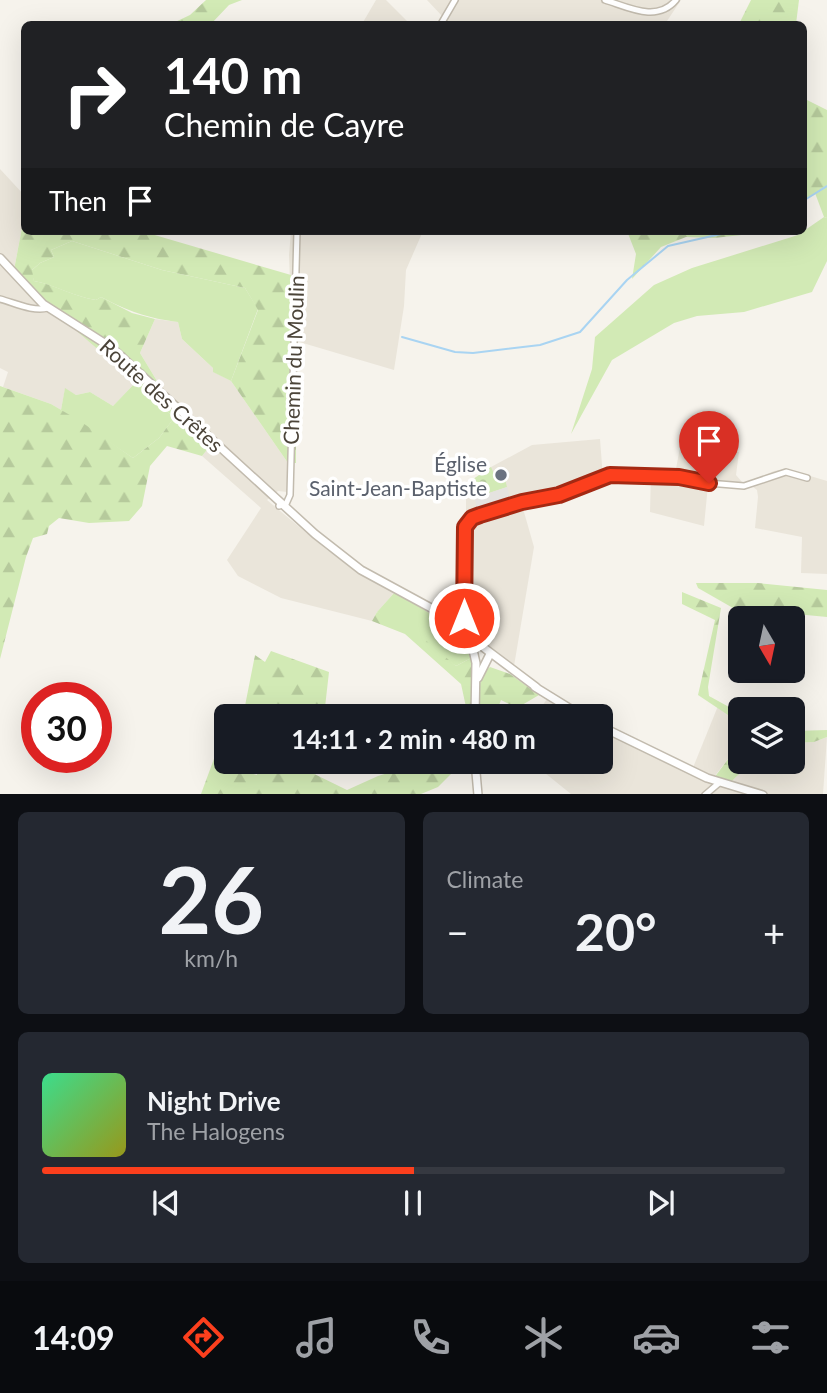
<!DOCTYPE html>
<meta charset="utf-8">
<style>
body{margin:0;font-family:Lato,sans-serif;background:#242831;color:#f1f3f6;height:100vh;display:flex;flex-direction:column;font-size:26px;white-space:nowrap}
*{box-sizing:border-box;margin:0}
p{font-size:23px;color:#9ea1a6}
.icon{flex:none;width:38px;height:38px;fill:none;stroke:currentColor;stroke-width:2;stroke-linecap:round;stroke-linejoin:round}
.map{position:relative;height:794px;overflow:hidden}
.side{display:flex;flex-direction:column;gap:18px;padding:18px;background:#0d0f14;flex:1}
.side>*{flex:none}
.top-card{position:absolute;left:21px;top:21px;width:786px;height:214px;border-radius:10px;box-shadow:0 7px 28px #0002;background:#202124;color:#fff;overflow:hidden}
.needle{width:46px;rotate:171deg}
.buttons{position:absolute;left:728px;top:606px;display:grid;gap:14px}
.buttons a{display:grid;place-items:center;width:77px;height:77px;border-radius:10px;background:#171b24;box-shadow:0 7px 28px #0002;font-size:35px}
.speed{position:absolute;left:21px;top:682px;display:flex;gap:14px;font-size:35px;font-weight:700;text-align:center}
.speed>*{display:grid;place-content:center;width:91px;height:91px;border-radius:50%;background:#171b24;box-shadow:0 7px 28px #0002;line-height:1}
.speed .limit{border:10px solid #d22;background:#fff;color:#111}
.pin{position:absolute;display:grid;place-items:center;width:60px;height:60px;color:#fff;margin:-72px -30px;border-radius:50% 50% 50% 0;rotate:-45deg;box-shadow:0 0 7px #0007}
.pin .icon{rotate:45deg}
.me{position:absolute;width:77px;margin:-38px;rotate:0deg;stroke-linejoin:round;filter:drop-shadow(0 0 5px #0008)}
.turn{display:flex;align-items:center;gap:24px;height:147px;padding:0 28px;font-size:32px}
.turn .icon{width:91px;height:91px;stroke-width:2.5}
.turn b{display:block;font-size:49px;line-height:60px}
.then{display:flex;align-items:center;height:66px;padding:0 28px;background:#0003;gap:14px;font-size:26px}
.big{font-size:52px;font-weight:700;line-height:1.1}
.side .widget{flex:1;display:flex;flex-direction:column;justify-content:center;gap:10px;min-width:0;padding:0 24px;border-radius:10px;background:#242831}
.side .dial{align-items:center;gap:0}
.dial b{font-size:91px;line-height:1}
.song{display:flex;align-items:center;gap:21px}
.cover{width:84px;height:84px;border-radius:10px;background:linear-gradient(135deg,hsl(150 70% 55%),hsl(60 70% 35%))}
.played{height:7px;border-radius:4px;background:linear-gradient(90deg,#fc3f1d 50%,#363941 50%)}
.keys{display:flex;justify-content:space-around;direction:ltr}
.heat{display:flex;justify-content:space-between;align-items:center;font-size:38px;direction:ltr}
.side .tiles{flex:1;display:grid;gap:18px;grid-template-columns:1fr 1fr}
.widget:last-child{grid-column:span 2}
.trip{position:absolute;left:214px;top:704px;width:399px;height:70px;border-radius:10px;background:#171b24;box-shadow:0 7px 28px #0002;font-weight:700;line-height:70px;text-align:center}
.tabs{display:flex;height:112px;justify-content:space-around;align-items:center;background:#090b0e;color:#9ea1a6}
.tabs .icon{width:49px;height:49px}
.tabs .selected{color:#fc3f1d}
.tabs b{font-size:32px;color:#f1f3f6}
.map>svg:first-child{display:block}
.residential{fill:#eae5da}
.grass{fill:#d2eab5}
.forest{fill:url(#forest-firs)}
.cemetery{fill:url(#cemetery-stones)}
.parking{fill:#e5e3e0}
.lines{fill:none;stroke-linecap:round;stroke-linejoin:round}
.stream{stroke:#a9d4f2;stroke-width:2}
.minor-casing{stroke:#c2bbae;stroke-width:8}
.tertiary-casing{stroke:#c2bbae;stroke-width:10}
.minor{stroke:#fff;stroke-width:5}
.tertiary{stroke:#fff;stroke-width:7}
.route-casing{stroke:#a42913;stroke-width:18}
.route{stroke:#fc3f1d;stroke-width:12}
.worship-dot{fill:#6b7280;stroke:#fff;stroke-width:2.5}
.labels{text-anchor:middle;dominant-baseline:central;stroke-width:7;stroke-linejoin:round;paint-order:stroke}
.street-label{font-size:21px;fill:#4b4439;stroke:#fff}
.worship-label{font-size:21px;fill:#5b616d;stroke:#fff;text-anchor:end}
</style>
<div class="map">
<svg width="827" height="795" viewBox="0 0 827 795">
<defs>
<pattern id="forest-firs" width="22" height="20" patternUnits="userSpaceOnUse" patternTransform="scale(1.75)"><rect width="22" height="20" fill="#d2eab5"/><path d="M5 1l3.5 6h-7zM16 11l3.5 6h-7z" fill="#b6ca9c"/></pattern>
<pattern id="cemetery-stones" width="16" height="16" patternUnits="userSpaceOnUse" patternTransform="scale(1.75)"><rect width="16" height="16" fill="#d2eab5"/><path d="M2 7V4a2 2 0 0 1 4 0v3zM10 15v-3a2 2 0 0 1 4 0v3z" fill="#b6ca9c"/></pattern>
</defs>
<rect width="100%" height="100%" fill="#f6f3ec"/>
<g class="residential">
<path d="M 376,0 L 386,0 L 410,24 L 362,24 Z"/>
<path d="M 427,0 L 681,0 L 665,24 L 438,24 L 443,17 Z"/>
<path d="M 0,169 L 24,195 L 24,217 L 14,270 L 38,297 L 137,381 L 113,406 L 90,392 L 76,395 L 65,389 L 61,410 L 51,404 L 3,387 L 8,372 L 0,368 Z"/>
<path d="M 291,231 L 423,231 L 406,270 L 404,306 L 394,370 L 296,341 L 292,338 L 289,255 Z"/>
<path d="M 155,319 L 178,322 L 182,339 L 213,368 L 214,372 L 231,381 L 288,463 L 287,492 L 278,491 L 267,500 L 327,550 L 395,592 L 377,612 L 372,621 L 281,598 L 238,576 L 227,560 L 261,508 L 202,456 L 210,446 L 177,414 L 140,353 Z"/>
<path d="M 682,437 L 739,452 L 736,475 L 742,482 L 749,482 L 774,471 L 787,469 L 827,481 L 827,574 L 801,573 L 802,537 L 755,528 L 758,497 L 757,490 L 753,487 L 708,485 L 704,526 L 650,512 L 651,473 L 675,474 Z"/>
<path d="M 600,439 L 603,478 L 564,497 L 522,505 L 534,547 L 514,666 L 486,645 L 469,624 L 466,580 L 466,492 L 460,488 L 491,467 L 532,445 Z"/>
<path d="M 547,699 L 581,716 L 535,716 Z"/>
<path d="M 718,706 L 740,723 L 740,743 L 714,777 L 731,782 L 752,761 L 793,761 L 793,743 L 814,742 L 827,737 L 823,794 L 571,794 L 530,761 L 600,761 L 600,725 L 692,770 Z"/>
</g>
<g class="grass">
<path d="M 824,217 L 827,218 L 827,261 L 812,292 L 744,312 L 697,316 L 674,323 L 612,360 L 571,434 L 592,369 L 595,337 L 654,285 L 692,268 L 798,235 Z"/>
<path d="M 72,241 L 162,270 L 245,288 L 258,309 L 231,381 L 213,372 L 213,368 L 182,339 L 178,322 C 147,318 128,311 101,297 L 96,300 C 75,297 55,285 34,281 L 31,271 L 40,263 L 54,257 L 51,250 Z"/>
<path d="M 137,381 L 170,414 L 177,414 L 159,438 L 133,458 L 61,410 L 65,388 L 76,395 L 90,392 L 113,406 Z"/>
<path d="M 395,592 L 452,627 L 469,643 L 473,657 L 456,666 L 377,612 Z"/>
</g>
<g class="forest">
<path d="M 206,0 L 242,0 L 229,5 L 211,24 L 171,24 L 190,15 Z"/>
<path d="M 751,0 L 799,0 L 796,24 L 739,24 Z"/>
<path d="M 803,98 L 827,110 L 827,218 L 824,217 L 815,193 L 803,200 Z"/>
<path d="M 24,217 L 24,231 L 141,231 L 291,275 L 292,338 L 296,341 L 296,463 L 288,463 L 231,381 L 258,310 L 245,288 L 162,270 L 72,241 L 51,250 L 54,257 L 40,263 L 32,270 L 34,281 C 56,285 75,297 96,300 L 101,297 L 132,313 L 155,319 L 140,353 L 177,414 L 210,446 L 202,456 L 167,446 L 150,466 L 142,506 L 129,521 L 89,523 L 59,518 L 49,526 L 47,534 L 33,538 L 26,557 L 0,659 L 0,386 L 51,404 L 80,421 L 133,458 L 159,438 L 176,415 L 170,414 C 120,364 61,323 14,270 Z"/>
<path d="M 627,231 L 756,231 L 751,234 L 714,238 L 686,237 L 661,247 L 632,279 L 636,254 Z"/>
<path d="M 696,583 L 758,583 L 827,590 L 827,617 L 733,608 L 698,588 Z"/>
<path d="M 682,592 L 721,608 L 708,687 L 709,696 L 740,713 L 740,723 L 698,695 L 715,620 L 682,604 Z"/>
<path d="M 377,612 L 416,632 L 456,666 L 473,657 L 478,689 L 485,671 L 490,667 L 510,674 L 539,695 L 517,708 L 501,700 L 495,716 L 464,716 L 466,707 L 461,684 L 405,634 L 372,621 Z"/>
<path d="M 271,651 L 329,672 L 324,716 L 243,716 L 255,655 L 265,662 Z"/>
<path d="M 827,730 L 827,737 L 814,742 L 793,743 L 793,731 Z"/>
<path d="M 740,743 L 740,761 L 752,761 L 731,782 L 714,778 Z"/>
<path d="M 215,756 L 239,770 L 257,775 L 258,767 L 254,761 L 302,761 L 300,767 L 347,790 L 378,776 L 427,761 L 464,761 L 438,787 L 421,794 L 201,794 Z"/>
</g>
<path class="cemetery" d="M 491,467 L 496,478 L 505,479 L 507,487 L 477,497 L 460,488 Z"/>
<path class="parking" d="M 507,487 L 510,498 L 477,510 L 475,499 L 477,497 Z"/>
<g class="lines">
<g class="stream">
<path d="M 803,201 L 827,186"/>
<path d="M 402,337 L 455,352 L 473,353 L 540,345 L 580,332 L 627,280 L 668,246 L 734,231"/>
</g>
<g class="minor-casing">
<g id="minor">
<path d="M 605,0 C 628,7 657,23 676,0"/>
<path d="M 441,24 L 455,0"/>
<path d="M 0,299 C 15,303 33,312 48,308"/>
<path d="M 279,506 L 286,504 L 290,495 L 297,231"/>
<path d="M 458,627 L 464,618 L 465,527 L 472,518 L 480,515 L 522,502 L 559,495 L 610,475 L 679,477 L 696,482 L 744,486 L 786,472 L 807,478"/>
<path d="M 705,795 L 719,783"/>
</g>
</g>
<g class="tertiary-casing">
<g id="tertiary">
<path d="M 0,258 L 43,304 L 112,348 L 315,534 L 361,570 L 431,608 L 536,687"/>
<path d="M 471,641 L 476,663 L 475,716"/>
<path d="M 478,678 L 490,654"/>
<path d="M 535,687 L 582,716"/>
<path d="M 600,726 L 707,778 L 763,795"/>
<path d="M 475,761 L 478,795"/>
</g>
</g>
<use href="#minor" class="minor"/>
<use href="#tertiary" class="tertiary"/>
</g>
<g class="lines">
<g class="route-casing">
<path id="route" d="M 464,618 L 465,527 L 472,518 L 480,515 L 522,502 L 559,495 L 610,475 L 679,477 L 709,483"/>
</g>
<use href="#route" class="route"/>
</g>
<circle class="worship-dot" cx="501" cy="475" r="7"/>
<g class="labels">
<g class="street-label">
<text transform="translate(293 360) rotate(-88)">Chemin du Moulin</text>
<text transform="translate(162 395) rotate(42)">Route des Crêtes</text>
</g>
<g class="worship-label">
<text x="487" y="463">Église<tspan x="487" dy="24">Saint-Jean-Baptiste</tspan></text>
</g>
</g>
</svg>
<div class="buttons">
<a><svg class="needle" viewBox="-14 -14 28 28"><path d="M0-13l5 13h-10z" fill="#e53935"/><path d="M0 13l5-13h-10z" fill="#9ea1a6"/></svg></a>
<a><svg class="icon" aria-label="layers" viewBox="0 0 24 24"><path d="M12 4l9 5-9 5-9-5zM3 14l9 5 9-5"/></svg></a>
</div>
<div class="speed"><div class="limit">30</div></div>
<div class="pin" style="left:709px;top:483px;background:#d93025"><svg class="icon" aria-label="arrive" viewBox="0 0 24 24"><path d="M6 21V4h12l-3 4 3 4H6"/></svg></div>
<svg class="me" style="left:464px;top:618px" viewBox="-20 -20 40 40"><circle r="17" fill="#fc3f1d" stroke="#fff" stroke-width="3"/><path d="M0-11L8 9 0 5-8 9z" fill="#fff"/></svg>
<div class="trip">14:11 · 2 min · 480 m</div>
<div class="top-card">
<div class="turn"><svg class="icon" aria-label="right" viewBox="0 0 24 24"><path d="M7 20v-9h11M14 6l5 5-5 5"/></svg><div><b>140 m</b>Chemin de Cayre</div></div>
<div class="then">Then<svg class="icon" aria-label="arrive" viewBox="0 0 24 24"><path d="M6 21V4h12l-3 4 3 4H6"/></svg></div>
</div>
</div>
<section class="side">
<div class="tiles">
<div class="widget dial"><b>26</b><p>km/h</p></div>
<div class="widget"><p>Climate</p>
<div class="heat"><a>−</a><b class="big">20°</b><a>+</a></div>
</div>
<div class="widget">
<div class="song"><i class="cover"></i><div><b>Night Drive</b><p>The Halogens</p></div></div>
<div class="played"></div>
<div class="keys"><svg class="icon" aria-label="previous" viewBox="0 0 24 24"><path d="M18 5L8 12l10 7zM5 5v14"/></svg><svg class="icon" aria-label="pause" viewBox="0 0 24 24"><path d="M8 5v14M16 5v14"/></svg><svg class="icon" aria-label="next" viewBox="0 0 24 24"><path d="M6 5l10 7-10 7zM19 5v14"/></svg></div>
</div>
</div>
</section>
<nav class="tabs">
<b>14:09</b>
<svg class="icon selected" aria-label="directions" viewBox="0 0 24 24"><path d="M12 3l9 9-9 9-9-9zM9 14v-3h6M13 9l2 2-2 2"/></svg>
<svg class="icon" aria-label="music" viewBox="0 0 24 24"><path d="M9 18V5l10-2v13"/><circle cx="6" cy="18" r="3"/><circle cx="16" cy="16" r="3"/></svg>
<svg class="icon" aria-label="phone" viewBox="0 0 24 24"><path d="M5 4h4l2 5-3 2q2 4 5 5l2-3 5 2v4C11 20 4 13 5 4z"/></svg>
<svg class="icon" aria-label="climate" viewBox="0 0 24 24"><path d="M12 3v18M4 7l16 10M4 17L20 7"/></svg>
<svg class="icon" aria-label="car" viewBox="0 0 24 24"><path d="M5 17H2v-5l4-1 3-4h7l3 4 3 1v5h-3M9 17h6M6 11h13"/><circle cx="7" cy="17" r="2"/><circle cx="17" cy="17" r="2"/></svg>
<svg class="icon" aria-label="filters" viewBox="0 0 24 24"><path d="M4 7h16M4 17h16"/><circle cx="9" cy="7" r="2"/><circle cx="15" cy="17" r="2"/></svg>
</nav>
